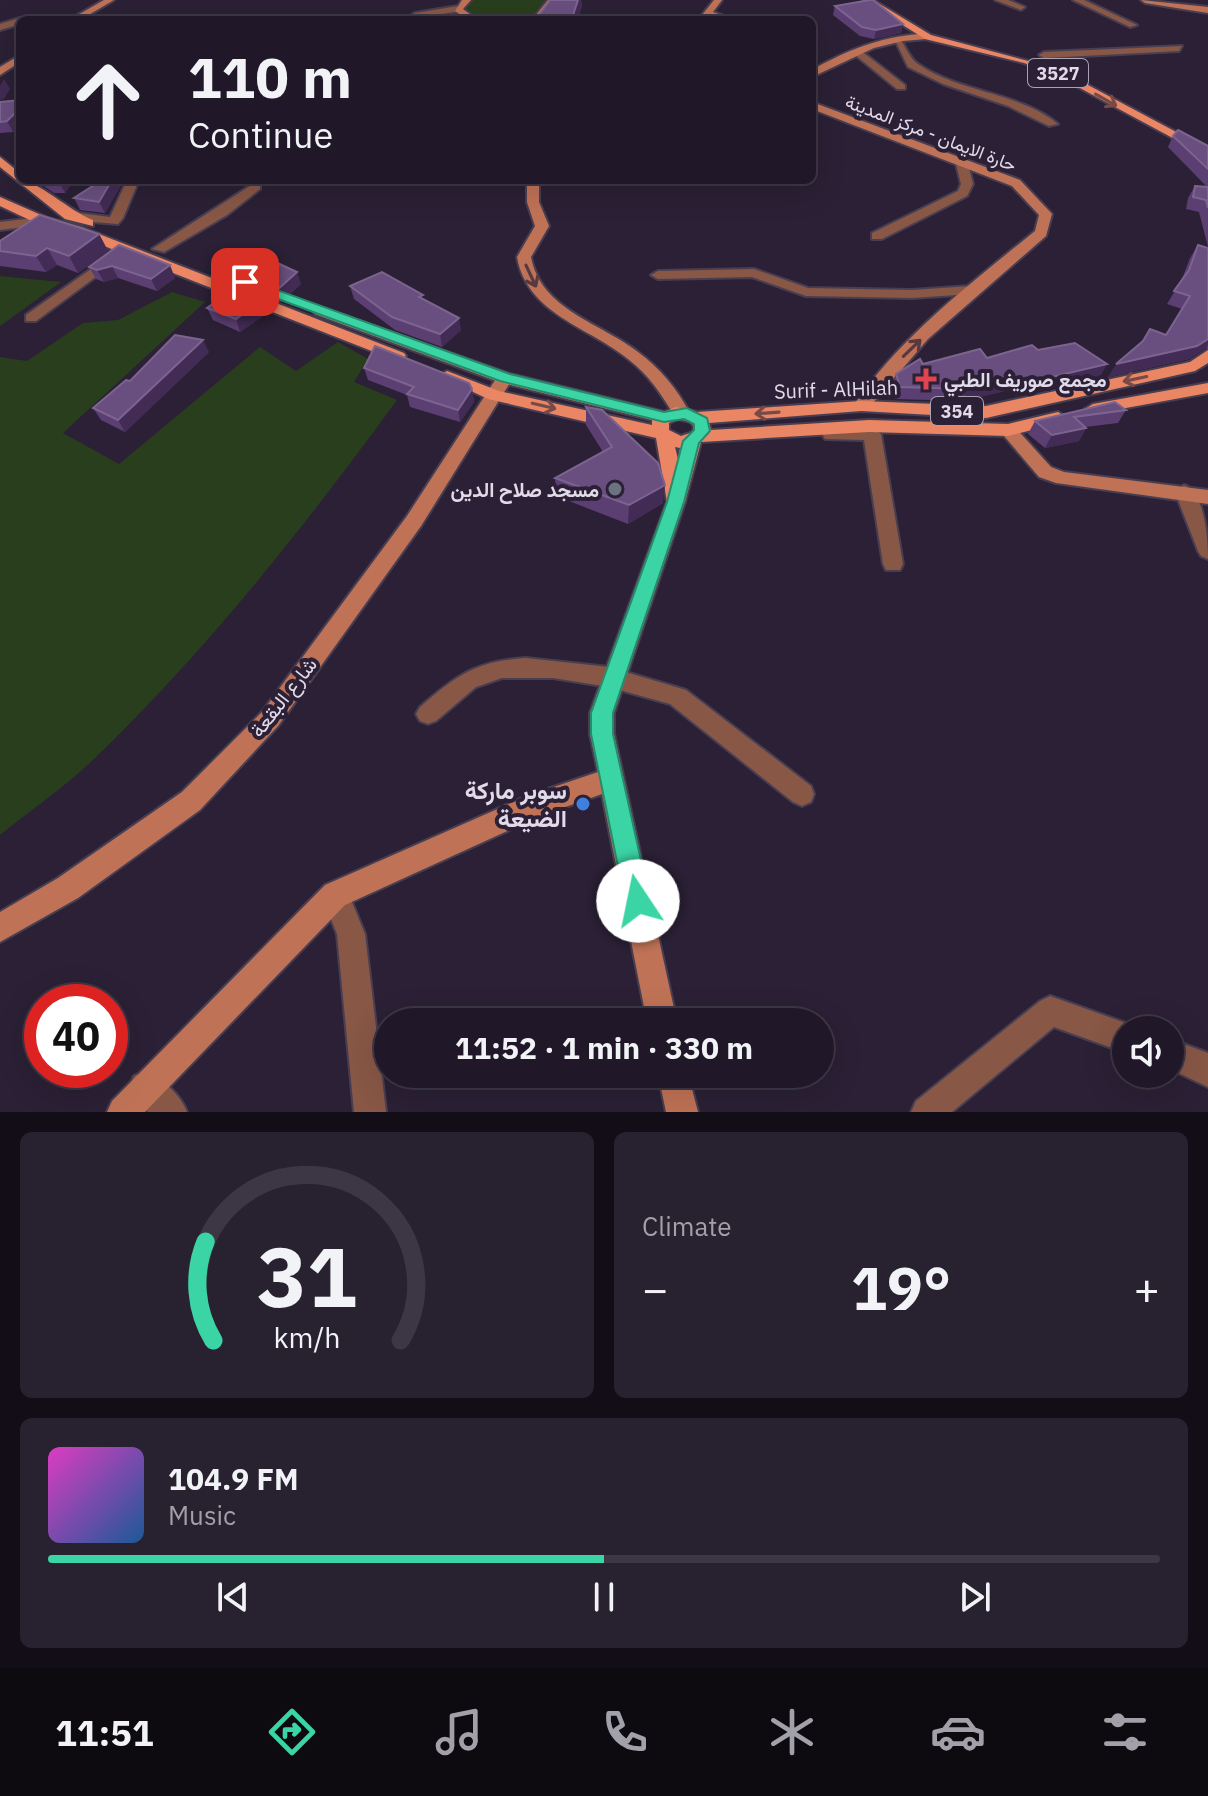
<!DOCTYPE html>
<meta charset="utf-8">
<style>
body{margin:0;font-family:"IBM Plex Sans",Vazirmatn,sans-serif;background:#282130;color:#f1f3f6;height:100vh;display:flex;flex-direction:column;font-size:30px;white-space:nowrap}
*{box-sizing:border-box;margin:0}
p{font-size:26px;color:#a2a0a8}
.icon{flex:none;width:44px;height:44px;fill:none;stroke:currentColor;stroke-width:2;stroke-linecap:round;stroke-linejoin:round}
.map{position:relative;height:1112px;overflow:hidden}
.drawer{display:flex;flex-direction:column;gap:20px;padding:20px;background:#120d16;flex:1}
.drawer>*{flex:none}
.top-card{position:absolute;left:16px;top:16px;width:800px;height:168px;border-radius:12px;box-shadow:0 8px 32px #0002,0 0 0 2px #3d3745;background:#201828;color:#f1f3f6;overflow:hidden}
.fabs{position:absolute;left:1112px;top:1016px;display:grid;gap:16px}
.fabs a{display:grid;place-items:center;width:72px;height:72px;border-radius:50%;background:#201828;box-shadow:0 8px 32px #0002,0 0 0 2px #3d3745;font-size:40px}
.speed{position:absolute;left:24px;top:984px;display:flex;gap:16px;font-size:40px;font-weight:700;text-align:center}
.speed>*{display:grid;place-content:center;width:104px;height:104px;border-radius:50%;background:#201828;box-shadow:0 8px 32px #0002,0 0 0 2px #3d3745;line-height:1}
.speed .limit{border:12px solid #d22;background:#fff;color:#111}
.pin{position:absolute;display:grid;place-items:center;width:68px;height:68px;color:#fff;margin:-34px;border-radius:16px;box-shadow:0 4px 12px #0006}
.me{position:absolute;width:88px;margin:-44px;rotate:349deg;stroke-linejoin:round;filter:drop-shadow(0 0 6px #0008)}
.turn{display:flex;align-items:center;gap:28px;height:168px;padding:0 40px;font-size:36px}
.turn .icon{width:104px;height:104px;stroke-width:2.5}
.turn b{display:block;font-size:56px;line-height:68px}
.big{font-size:60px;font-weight:700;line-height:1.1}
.drawer .card{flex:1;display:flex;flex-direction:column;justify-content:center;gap:12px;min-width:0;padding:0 28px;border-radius:12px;background:#282130}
.drawer .dial{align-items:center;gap:0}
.dial svg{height:208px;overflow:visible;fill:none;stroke:#3d3745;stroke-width:7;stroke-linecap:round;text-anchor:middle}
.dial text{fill:#f1f3f6;stroke:none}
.song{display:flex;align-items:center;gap:24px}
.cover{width:96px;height:96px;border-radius:12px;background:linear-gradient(135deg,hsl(310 70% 55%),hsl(210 70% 35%))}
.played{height:8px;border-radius:4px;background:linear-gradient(90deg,#3ad4a5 50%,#3d3745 50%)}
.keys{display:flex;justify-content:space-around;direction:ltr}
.heat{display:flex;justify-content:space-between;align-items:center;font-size:44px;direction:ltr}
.drawer .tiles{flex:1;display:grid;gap:20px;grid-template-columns:1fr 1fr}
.card:last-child{grid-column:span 2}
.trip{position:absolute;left:374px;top:1008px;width:460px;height:80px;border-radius:40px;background:#201828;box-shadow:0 8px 32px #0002,0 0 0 2px #3d3745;font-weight:700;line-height:80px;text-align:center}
.tabs{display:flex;height:128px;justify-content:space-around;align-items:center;background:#0d0a10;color:#a2a0a8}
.tabs .icon{width:56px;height:56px}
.tabs .current{color:#3ad4a5}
.tabs b{font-size:36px;color:#f1f3f6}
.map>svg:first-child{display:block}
.green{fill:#293e1d}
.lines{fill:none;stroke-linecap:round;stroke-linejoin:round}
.street-casing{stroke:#483e52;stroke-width:4}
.secondary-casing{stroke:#483e52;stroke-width:4}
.primary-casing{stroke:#483e52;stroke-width:4}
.street{fill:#885746;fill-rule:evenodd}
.secondary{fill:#bf7256;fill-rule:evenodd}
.primary{fill:#ea8663;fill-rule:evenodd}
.wall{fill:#5b3e72}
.shaded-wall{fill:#422b54}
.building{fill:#694f7f;stroke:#7c648f;stroke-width:2}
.oneway{stroke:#774947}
.oneway2{stroke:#57393f}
.route{fill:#3ad4a5;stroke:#268a6b;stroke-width:2}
.health-dot{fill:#e0444e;stroke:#2b2035;stroke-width:3}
.worship-dot{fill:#6b7280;stroke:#2b2035;stroke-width:3}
.shop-dot{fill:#3f7fe0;stroke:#2b2035;stroke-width:3}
.labels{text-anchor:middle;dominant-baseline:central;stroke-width:8;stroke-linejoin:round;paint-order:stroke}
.shield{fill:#2b2035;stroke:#aaa2b2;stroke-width:2}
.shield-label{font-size:18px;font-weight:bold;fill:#e1dae8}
.far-street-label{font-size:18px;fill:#e1dae8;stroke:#2b2035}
.poi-label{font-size:20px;font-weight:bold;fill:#e1dae8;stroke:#2b2035;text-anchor:start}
.street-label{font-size:20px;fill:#e1dae8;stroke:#2b2035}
.near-poi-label{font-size:24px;font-weight:bold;fill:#e1dae8;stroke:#2b2035;text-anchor:end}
</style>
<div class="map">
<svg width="1208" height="1112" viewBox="0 0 1208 1112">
<rect width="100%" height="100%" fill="#2b2035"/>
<g class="green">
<path d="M 471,0 L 547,0 L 537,20 L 478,20 L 461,7 Z"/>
<path d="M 0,276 L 61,282 L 0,326 Z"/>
<path d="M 172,292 L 205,302 L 63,433 L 119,464 L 260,347 L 296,371 L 338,342 L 368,359 L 354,382 L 397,400 C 305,526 207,650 95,758 C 66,786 31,810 0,835 L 0,357 L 27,361 L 83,323 L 118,320 Z"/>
</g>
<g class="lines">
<g class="street-casing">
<g id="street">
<path d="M 995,0 L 1008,0 L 1025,7 L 1021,10 Z"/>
<path d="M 1073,0 L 1084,0 L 1137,25 L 1130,27 Z"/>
<path d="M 458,6 L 461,11 L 404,20 L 415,13 Z"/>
<path d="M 108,17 L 134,20 L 104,20 Z"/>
<path d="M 20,18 L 24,20 L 20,20 L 20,24 L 0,30 L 0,24 Z"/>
<path d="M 894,38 L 900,38 C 905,46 910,59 918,64 C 960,93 1019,92 1058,124 L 1049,126 L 1008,106 L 943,84 L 908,67 Z"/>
<path d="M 1182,46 L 1179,51 L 1044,58 L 1039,55 L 1044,52 Z"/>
<path d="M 854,50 L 860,50 L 905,85 L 905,89 L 897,89 L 854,54 Z"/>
<path d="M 962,160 L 968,164 L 973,184 L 967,196 L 882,239 L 872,239 L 872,233 L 958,191 L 961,184 L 956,164 Z"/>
<path d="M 127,180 L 139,180 L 123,218 L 118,224 L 70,220 L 64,216 L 70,212 L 110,217 Z"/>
<path d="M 256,182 L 260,183 L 260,189 L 227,215 L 164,252 L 152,249 Z"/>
<path d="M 43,217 L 49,221 L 48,224 L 0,230 L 0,222 Z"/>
<path d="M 115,252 L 122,256 L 120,259 L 36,321 L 26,321 L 26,315 Z"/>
<path d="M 754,269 L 808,288 L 912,290 L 971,286 L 978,290 L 971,294 L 912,298 L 806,296 L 752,277 L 658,279 L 651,275 L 658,271 Z"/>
<path d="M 828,423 L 837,429 L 872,428 L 881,434 L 903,564 L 900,570 L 886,570 L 883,564 L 864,440 L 825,439 L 819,429 Z"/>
<path d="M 1184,485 C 1205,492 1208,540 1208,559 L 1201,556 L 1198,551 L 1175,492 Z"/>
<path d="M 526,658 L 609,667 L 686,690 L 811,786 L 814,794 L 811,802 L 802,806 L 793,802 L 670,704 L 609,687 L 553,678 L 502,678 L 476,687 L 436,721 L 428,724 L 420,721 L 416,714 L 420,707 C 457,675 476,661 526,658 Z"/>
<path d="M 335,881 L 345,885 L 365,934 L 386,1112 L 354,1112 L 337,934 L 321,895 L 325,885 Z"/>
<path d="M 1050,996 L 1137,1027 L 1138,1030 L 1126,1030 L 1126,1053 L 1054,1027 L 952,1112 L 911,1112 L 916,1101 L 1040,1001 Z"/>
<path d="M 1170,1039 L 1208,1053 L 1208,1087 L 1170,1069 Z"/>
<path d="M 145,1071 C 163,1079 180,1094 187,1112 L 148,1112 L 134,1098 L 129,1087 L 134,1076 Z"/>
</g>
</g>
<g class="secondary-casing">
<g id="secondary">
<path d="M 104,0 L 114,0 L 80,20 L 69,20 Z"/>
<path d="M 462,0 L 471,0 L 463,9 L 478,20 L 468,20 L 455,11 Z"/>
<path d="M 548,0 L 556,0 L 541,20 L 532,20 Z"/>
<path d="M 714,0 L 722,0 L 713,12 L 735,20 L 709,17 L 707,20 L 698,20 Z"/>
<path d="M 1141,0 L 1208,7 L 1208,13 L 1145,3 Z"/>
<path d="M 919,34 L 938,38 L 903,41 L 874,48 L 812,77 L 812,70 C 845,51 880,37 919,34 Z"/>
<path d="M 20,55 L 20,62 L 0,75 L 0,67 Z"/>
<path d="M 812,102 L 1020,180 L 1052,214 L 1046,236 L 928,339 L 867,410 L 861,411 L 853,406 C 900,337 970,284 1035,231 L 1039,215 L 1012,186 L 812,109 Z"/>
<path d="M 527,180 L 539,180 L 539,202 L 549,226 L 531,257 C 541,310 601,323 638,352 C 660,368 677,389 690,413 L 687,417 L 675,417 C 662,395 649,375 628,359 C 589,327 527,314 517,257 L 535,226 L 527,202 Z"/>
<path d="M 505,373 L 513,378 L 421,526 L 278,726 L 200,810 L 78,898 L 0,942 L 0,912 L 58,878 L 182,792 L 262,712 L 407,516 L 499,374 Z"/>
<path d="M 1008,424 L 1014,426 L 1051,467 L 1064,472 L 1208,490 L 1208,504 L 1056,483 L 1039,477 L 999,430 Z"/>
<path d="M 676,495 L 685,502 L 614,713 L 614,734 L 677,1022 L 647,1022 L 602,794 L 540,816 L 345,905 L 145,1112 L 107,1112 L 112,1101 L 325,885 L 527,796 L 598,772 L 590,734 L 590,713 L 667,502 Z"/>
<path d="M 658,1074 L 688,1074 L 698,1112 L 666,1112 Z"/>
</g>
</g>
<g class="primary-casing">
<g id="primary">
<path d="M 863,0 L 873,0 L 931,35 L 1058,69 L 1208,149 L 1208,157 L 1052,73 L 1024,63 L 925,39 Z"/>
<path d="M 0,157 L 20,173 L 20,180 C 37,180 71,212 93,220 L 93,226 L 65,219 L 0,167 Z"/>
<path d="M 0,197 L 48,218 L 81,227 L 404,353 L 406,356 L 398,361 L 392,359 L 71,233 L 38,224 L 0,206 Z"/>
<path d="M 320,307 L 510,374 L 664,412 L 676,407 L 697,412 L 861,401 L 986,406 L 1190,362 L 1208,350 L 1208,363 L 1195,371 L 986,418 L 861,411 L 709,423 L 711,430 L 869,420 L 1008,424 L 1058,412 L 1067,418 L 1064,422 L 1008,436 L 869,432 L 701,442 L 685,502 L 676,509 L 667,502 L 656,438 L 488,399 L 439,376 L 447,371 L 499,391 L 652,425 L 652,420 L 499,382 L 315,314 L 313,311 ZM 678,419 L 691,422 L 694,427 L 693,432 L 681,436 L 669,430 L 669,423 ZM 675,447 L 680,448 L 678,459 Z"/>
<path d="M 1208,383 L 1208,393 L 1093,414 L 1085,409 L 1093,404 Z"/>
</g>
</g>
<use href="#street" class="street"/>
<use href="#secondary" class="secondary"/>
<use href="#primary" class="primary"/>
</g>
<g class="wall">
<path d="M 550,0 L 581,0 L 582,6 L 577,20 L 539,20 L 539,15 Z"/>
<path d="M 835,6 L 903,24 L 901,33 L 874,39 L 860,36 L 833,15 Z"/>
<path d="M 20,100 L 20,125 L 13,132 L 0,133 L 0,102 Z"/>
<path d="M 1173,136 L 1208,146 L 1208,247 L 1199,212 L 1186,209 L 1188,198 L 1195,186 L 1207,187 L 1168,147 Z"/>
<path d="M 35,180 L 74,180 L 65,193 L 54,193 Z"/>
<path d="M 124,180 L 105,213 L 80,210 L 74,198 Z"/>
<path d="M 99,234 L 108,251 L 78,273 L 57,265 L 46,272 L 0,266 L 0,241 Z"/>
<path d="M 119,245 L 175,278 L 157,291 L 118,278 L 104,282 L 96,279 L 89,267 Z"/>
<path d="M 1198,245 L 1208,248 L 1208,349 L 1206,348 L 1189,359 L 1108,377 L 1141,343 L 1150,329 L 1166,335 L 1182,309 L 1167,304 L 1182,279 L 1190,258 Z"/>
<path d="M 246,279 L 301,284 L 280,303 L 250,291 Z"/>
<path d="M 350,286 L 424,300 L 461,330 L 442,347 L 395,330 L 354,299 Z"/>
<path d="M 261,301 L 266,314 L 240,332 L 213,320 L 207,308 Z"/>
<path d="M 1038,350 L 1100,377 L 1016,396 L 1009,390 L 962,401 L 895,399 L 891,386 L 896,374 L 923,364 L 987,358 Z"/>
<path d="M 209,352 L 125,432 L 101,420 L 93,408 L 130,381 Z"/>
<path d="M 364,368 L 472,389 L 474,402 L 460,422 L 410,407 L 407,395 L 368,380 Z"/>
<path d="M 586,407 L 663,503 L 628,524 L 556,496 L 555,478 L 603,452 L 586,425 Z"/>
<path d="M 1126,410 L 1118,423 L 1085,427 L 1086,428 L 1079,441 L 1045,448 L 1028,434 L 1035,421 Z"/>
</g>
<g class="shaded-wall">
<path d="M 578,0 L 581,0 L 582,6 L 577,20 L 572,20 Z"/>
<path d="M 903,24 L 901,33 L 874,39 L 876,30 Z"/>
<path d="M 4,79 L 10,89 L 4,99 L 0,100 L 0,86 Z"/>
<path d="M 20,108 L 20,125 L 13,132 L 7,121 Z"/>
<path d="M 60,180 L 74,180 L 65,193 L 59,182 Z"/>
<path d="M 112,180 L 124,180 L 105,213 L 99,202 Z"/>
<path d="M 99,234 L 108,251 L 78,273 L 69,256 Z"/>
<path d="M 47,248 L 57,265 L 46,272 L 36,256 Z"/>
<path d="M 170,265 L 175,278 L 157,291 L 151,279 Z"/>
<path d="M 112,266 L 118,278 L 104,282 L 97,270 Z"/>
<path d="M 297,272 L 301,284 L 280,303 L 276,291 Z"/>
<path d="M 261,301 L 266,314 L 240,332 L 236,319 Z"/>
<path d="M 459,318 L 461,330 L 442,347 L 440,334 Z"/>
<path d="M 1208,339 L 1208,345 L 1206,348 L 1189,359 L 1108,377 L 1116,364 Z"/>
<path d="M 203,340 L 209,352 L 125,432 L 118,420 Z"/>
<path d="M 1107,364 L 1100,377 L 1016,396 L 1022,384 Z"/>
<path d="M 1015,378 L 1009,390 L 962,401 L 967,389 Z"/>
<path d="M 472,389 L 474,402 L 460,422 L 458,410 Z"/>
<path d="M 1086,428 L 1079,441 L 1045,448 L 1052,435 Z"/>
<path d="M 665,485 L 663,503 L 628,524 L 629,505 Z"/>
</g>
<g class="building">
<path d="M 550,0 L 578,0 L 572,18 L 539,15 Z"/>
<path d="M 870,0 L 873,0 L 903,24 L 876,30 L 862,27 L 835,6 Z"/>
<path d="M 20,100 L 20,108 L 7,121 L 0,122 L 0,102 Z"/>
<path d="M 1178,130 L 1208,146 L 1208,169 L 1173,136 Z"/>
<path d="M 102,180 L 112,180 L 99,202 L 74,198 Z"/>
<path d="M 1195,186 L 1208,187 L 1208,208 L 1206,200 L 1193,197 Z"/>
<path d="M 40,215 L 99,234 L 69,256 L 47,248 L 36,256 L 0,251 L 0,241 Z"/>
<path d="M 119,245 L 170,265 L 151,279 L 112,266 L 97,270 L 89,267 Z"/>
<path d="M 1198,245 L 1208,248 L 1208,339 L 1197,346 L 1116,364 L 1143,341 L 1150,329 L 1166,335 L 1190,296 L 1174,291 L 1189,270 Z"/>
<path d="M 271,260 L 297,272 L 276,291 L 246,279 Z"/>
<path d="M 382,272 L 423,295 L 419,297 L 459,318 L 440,334 L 392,317 L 350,286 Z"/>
<path d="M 232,290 L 261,301 L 236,319 L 207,308 Z"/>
<path d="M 175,335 L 203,340 L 118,420 L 93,408 L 126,380 L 130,381 Z"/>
<path d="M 1075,343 L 1107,364 L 1022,384 L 1015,378 L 967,389 L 900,387 L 896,374 L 920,359 L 923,364 L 980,349 L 987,358 L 1032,345 L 1038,350 Z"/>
<path d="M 375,346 L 469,383 L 472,389 L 458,410 L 407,394 L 414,387 L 364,368 Z"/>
<path d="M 1115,402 L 1126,410 L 1074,417 L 1086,428 L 1052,435 L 1035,421 Z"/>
<path d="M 586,407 L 602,410 L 658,463 L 665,485 L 629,505 L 555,478 L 612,447 Z"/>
</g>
<defs><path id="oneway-shaft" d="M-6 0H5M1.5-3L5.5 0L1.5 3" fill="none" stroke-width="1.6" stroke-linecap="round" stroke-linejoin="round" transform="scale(2)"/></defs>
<g class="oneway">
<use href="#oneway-shaft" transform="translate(1106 100) rotate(29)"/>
<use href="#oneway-shaft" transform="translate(1135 379) rotate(168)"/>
<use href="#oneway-shaft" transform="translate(544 406) rotate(13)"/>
<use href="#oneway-shaft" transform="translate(767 413) rotate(176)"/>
</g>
<g class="oneway2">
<use href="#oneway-shaft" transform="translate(531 276) rotate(65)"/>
<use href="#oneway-shaft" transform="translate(912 348) rotate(-44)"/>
</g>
<path class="route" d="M 240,280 L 249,280 L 510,374 L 664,412 L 687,408 L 707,418 L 710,431 L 699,443 L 684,502 L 613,713 L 613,734 L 650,901 L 646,909 L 638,913 L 629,909 L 625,901 L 591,734 L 591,713 L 667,502 L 683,441 L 694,430 L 694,424 L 684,419 L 664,422 L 500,381 L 240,285 Z"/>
<path class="health-dot" d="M922 367h8v8h8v8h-8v8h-8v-8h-8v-8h8z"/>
<circle class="worship-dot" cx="615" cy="489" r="8"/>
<circle class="shop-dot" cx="583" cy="804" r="8"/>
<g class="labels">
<g class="shield">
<rect x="1028" y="59" width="60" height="28" rx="6"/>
<rect x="931" y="397" width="52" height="28" rx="6"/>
</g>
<g class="shield-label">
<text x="1058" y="73">3527</text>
<text x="957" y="411">354</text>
</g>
<g class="far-street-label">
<text transform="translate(931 133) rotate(21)">حارة الايمان - مركز المدينة</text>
</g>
<g class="poi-label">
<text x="944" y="379">مجمع صوريف الطبي</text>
<text x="599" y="489" text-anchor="end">مسجد صلاح الدين</text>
</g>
<g class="street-label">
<text transform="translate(836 389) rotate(-2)">Surif - AlHilah</text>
<text transform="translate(283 697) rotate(-52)">شارع البقعة</text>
</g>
<g class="near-poi-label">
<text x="567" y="790">سوبر ماركة<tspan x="567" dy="28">الضيعة</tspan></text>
</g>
</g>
</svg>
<div class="fabs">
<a><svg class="icon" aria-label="sound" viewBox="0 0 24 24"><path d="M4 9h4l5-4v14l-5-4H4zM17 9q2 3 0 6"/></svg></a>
</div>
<div class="speed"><div class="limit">40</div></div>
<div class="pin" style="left:245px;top:282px;background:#d93025"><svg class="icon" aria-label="arrive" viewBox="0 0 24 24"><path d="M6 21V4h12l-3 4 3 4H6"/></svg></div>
<svg class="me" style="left:638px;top:901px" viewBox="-20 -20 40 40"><circle r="19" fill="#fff"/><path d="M0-13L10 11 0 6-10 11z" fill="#3ad4a5"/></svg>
<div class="trip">11:52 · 1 min · 330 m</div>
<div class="top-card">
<div class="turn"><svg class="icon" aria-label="ahead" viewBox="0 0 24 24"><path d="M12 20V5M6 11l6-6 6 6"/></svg><div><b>110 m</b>Continue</div></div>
</div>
</div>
<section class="drawer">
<div class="tiles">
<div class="card dial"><svg viewBox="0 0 100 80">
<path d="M14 69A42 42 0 1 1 86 69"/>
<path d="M14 69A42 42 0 0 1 11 31" stroke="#3ad4a5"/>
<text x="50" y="56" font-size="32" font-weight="700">31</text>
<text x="50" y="72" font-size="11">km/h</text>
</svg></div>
<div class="card"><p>Climate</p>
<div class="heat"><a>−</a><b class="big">19°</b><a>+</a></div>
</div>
<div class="card">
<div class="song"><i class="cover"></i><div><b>104.9 FM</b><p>Music</p></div></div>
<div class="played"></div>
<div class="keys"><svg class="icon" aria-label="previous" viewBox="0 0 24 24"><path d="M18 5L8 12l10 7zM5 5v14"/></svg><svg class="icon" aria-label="pause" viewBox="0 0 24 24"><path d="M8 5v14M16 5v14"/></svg><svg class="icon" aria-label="next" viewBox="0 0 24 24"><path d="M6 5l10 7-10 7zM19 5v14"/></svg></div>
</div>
</div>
</section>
<nav class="tabs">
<b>11:51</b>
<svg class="icon current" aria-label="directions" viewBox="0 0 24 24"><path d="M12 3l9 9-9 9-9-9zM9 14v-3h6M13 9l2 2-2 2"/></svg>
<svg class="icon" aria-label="music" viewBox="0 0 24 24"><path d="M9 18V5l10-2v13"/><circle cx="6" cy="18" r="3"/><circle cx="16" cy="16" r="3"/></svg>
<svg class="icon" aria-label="phone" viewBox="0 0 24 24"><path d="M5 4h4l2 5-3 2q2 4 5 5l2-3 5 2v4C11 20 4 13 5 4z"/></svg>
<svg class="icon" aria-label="climate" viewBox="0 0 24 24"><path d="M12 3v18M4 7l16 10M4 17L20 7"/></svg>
<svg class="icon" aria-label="car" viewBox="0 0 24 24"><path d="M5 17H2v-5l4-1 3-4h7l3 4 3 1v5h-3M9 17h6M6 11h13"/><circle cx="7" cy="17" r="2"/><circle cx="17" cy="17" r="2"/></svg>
<svg class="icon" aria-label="filters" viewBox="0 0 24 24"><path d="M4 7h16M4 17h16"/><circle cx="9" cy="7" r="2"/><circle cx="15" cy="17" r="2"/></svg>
</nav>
